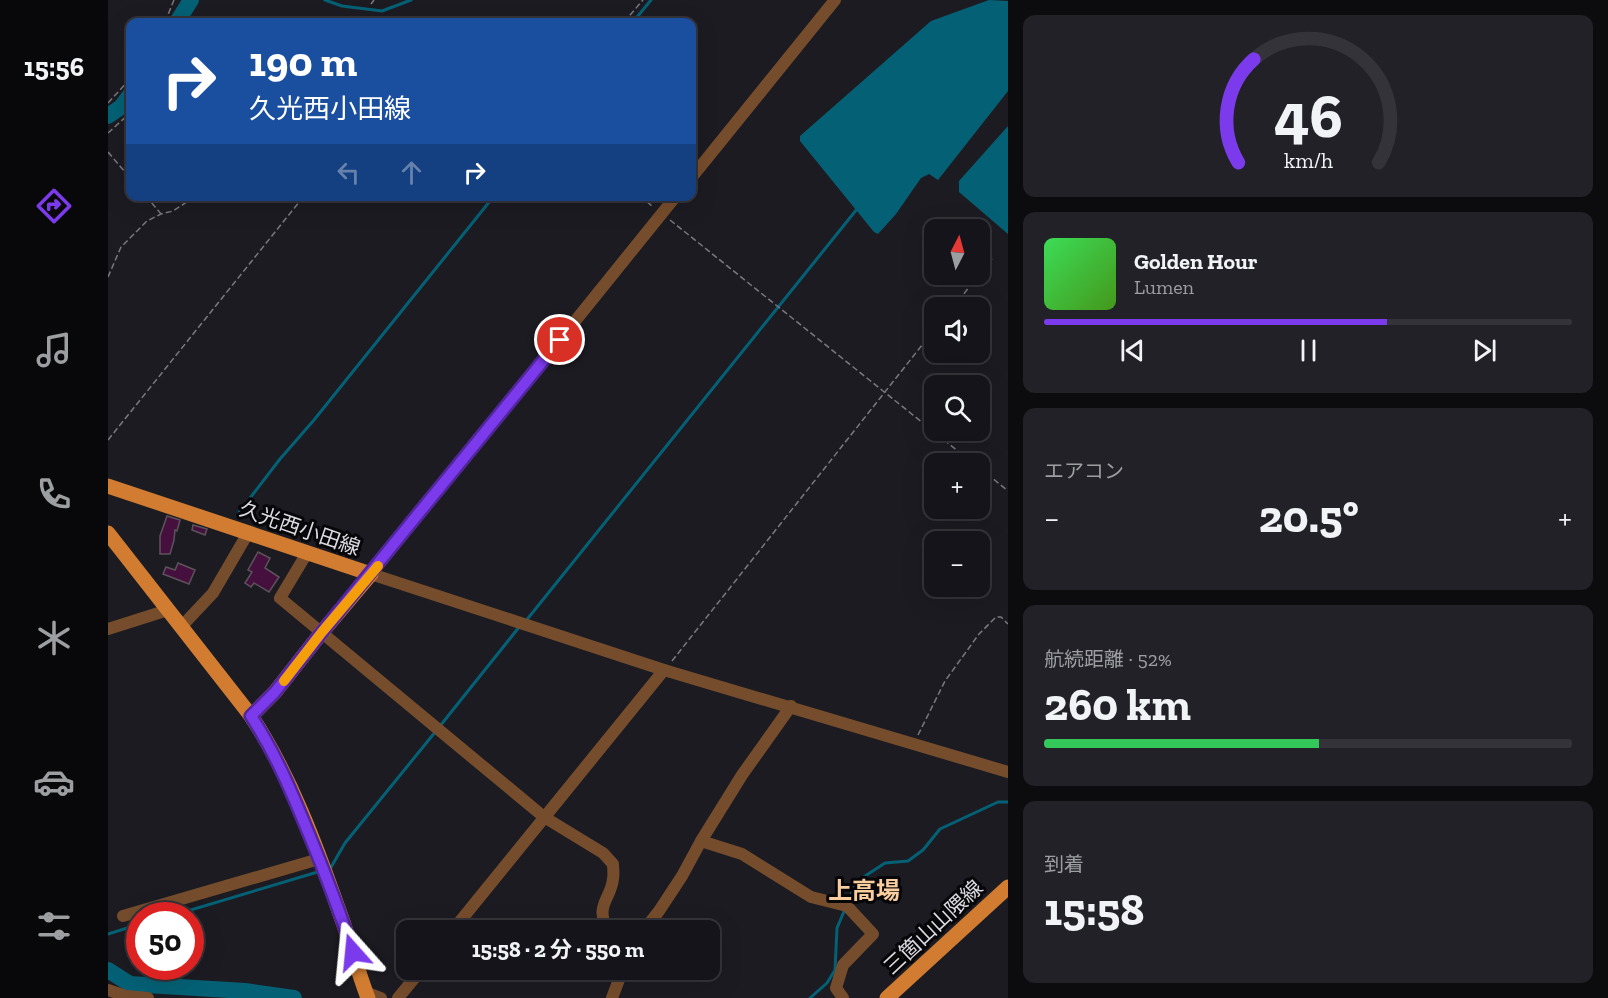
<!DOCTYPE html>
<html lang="ja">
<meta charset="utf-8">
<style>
body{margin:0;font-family:"Zilla Slab","Noto Sans JP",serif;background:#222127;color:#f1f3f6;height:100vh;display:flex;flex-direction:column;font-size:22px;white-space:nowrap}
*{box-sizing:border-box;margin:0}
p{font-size:20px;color:#9d9ea2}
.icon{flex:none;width:33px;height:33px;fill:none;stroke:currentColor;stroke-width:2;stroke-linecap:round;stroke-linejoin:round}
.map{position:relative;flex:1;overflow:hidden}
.panel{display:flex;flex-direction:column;gap:15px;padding:15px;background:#0c0b0e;width:600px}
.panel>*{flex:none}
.banner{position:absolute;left:18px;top:18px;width:570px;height:183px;border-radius:12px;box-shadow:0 6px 24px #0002,0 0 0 2px #343339;background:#1a4fa0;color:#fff;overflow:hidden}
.needle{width:39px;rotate:6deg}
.tools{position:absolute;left:816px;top:219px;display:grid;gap:12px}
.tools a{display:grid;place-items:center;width:66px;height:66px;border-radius:12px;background:#15141a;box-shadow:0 6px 24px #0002,0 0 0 2px #343339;font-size:30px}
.speed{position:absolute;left:18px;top:902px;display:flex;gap:12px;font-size:30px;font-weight:700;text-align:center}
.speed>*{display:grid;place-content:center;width:78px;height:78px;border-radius:50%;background:#15141a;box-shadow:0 6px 24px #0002,0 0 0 2px #343339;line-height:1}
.speed .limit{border:9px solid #d22;background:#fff;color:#111}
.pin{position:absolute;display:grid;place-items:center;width:51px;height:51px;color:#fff;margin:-26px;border:3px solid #fff;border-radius:50%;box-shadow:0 2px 6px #0007}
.me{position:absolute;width:66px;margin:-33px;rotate:342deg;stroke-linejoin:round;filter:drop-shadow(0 0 4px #0008)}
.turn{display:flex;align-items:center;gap:21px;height:126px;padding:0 24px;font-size:27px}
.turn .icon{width:78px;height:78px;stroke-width:2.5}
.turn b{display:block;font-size:42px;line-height:51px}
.lanes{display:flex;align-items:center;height:57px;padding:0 24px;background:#0003;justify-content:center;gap:30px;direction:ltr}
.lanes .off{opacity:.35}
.big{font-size:45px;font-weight:700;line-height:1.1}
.panel .card{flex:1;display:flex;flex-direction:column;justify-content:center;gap:9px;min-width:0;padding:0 21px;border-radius:12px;background:#222127}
.panel .dial{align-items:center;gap:0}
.dial svg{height:156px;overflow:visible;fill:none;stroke:#343339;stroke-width:7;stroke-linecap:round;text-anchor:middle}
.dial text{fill:#f1f3f6;stroke:none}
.song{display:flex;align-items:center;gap:18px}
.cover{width:72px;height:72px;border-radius:9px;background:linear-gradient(135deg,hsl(130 70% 55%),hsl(100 70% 35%))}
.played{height:6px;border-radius:3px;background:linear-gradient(90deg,#7c3aed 65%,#343339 65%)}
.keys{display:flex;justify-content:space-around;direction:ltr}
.heat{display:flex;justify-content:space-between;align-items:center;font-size:33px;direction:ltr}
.charge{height:9px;border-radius:4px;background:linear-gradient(90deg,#34c759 52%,#343339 0)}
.trip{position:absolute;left:288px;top:920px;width:324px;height:60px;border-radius:12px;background:#15141a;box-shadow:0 6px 24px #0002,0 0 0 2px #343339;font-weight:700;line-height:60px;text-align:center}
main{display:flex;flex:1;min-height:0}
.dock{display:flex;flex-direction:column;width:108px;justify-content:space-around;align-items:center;background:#08080a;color:#9d9ea2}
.dock .icon{width:42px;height:42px}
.dock .active{color:#7c3aed}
.dock b{font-size:27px;color:#f1f3f6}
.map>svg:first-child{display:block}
.water{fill:#046175}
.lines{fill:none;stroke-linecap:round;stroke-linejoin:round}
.stream{stroke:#046175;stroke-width:3}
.river{stroke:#046175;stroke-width:16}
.building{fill:#46103e;stroke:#5c535a;stroke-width:1.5}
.path{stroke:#7a7980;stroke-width:1.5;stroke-dasharray:6 3;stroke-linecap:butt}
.minor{stroke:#764d2c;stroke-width:12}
.major{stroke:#d17c30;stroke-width:15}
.route-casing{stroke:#51269a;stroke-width:15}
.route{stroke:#7c3aed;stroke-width:10}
.slow{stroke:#f59e0b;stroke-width:10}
.labels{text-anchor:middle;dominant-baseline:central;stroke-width:6;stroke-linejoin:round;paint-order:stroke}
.street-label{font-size:21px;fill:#dcdbe1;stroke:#070609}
.quarter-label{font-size:24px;font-weight:bold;fill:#facd9e;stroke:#070609}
</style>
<main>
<nav class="dock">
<b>15:56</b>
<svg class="icon active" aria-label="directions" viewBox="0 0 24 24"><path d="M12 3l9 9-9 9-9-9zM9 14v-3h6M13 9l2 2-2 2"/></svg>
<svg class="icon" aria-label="music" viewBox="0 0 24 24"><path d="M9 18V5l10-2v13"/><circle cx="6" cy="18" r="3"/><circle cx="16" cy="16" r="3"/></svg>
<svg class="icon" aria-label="phone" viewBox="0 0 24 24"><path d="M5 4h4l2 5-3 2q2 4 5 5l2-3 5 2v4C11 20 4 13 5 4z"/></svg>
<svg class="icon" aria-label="climate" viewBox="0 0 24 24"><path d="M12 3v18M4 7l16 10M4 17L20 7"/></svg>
<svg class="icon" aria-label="car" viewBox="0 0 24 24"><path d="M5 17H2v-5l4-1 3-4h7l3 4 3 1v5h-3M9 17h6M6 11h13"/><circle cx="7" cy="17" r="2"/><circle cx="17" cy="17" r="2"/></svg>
<svg class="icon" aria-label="filters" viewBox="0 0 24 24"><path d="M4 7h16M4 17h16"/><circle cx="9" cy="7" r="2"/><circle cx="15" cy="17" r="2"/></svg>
</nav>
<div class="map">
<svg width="900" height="998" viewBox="0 0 900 998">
<rect width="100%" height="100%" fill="#1c1b22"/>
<g class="water">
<path d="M 881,0 L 900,1 L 900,91 L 830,180 L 821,174 L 813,178 L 788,214 L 770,234 L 766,232 L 692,141 L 692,136 L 823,21 Z"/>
<path d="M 900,126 L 900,234 L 851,192 L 851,181 Z"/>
</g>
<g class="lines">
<g class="stream">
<path d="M 217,0 L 234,6 L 274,11 L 303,0"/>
<path d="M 525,22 L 543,0"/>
<path d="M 129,515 L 172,459 L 206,420 L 386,196"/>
<path d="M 417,622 L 749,209"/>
<path d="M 332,726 L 412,626"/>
<path d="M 222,869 L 237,843 L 328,731"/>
<path d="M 740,903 L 746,887 L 754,878 L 777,863 L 800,861 L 815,850 L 832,829 L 890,802 L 900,802"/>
<path d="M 66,915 L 213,871"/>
<path d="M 0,934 L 32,924"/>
<path d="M 702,998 L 719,983 L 727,970 L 729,928 L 737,909"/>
</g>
<g class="river">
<path d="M 69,22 L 83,0"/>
<path d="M 0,116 L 13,107 L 22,95"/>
<path d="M 0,970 L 22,984 L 137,991 L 186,998"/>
</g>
</g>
<g class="building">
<path d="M 59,516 L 72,520 L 69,531 L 67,530 L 66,540 L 62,554 L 52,554 L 52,536 Z"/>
<path d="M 85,525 L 99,529 L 97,535 L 84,530 Z"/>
<path d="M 150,552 L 162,558 L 157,568 L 171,577 L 161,592 L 146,583 L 143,587 L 137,583 L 144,572 L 140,570 Z"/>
<path d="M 70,563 L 87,570 L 81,584 L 55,574 L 58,567 L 67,570 Z"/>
</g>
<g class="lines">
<g class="path">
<path d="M 263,4 L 266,0"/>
<path d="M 57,22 L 66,0"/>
<path d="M 516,22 L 535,0"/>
<path d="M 0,103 L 22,79"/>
<path d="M 0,133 L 22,113"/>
<path d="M 0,152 L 22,178"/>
<path d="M 38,196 L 53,214"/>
<path d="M 532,196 L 544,206"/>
<path d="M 562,220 L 866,464"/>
<path d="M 872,274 L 884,259"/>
<path d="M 0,277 L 13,247 L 39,221 L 53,214 L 65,211 L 88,196"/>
<path d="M 845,308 L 871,274"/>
<path d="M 0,440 L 196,196"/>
<path d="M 872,468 L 900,491"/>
<path d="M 564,661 L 826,330"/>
<path d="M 810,735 L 837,681 L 871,634 L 888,617 L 893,617 L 900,624"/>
</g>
<g class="minor">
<path d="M 584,177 L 727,0"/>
<path d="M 568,196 L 263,574 L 556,670 L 900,772"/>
<path d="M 199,553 L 172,598 L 436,817 L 495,853 L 505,864 C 505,868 506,874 505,879 C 503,899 486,906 500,930"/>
<path d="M 73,627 L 105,593 L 140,533"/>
<path d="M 0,629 L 60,610"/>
<path d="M 593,841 L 634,854 L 703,897 L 739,906 L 765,934 L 735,965 L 728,988 L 735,998"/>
<path d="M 15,916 L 211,859"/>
<path d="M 345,930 L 556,670"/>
<path d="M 536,930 L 551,911 L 574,876 L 593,841 L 634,775 L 683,706"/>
<path d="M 0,990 L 18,996 L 40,998"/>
<path d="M 257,992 L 273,998"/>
<path d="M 290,998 L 314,969"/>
<path d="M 504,998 L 515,969"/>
</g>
<g class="major">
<path d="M 0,486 L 263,574 L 214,632 L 167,692 L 143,716"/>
<path d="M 0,533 L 143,716 C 182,775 208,845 231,911 C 242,940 249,970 260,998"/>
<path d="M 779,998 L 900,887"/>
</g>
</g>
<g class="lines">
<g class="route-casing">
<path id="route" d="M 245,952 C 231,909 215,868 198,827 C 182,788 166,751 143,716 L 167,692 L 214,632 L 452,340"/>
</g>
<use href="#route" class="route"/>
<path class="slow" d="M 176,681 L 214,632 L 270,566"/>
</g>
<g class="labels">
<g class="street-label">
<text transform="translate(192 528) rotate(19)">久光西小田線</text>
<text transform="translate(825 927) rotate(-43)">三箇山山隈線</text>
</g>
<g class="quarter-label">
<text x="756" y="890">上高場</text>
</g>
</g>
</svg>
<div class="tools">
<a><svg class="needle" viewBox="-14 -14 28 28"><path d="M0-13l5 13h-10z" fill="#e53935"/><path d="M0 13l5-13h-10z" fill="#9d9ea2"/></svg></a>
<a><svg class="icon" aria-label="sound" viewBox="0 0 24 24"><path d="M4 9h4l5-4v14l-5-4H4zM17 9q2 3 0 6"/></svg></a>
<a><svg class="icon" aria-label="search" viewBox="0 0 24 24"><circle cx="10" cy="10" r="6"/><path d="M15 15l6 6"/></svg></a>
<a>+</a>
<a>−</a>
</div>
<div class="speed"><div class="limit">50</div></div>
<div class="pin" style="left:452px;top:340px;background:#d93025"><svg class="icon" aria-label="arrive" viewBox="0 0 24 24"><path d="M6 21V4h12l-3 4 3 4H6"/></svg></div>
<svg class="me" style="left:245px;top:952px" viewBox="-20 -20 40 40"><path d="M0-17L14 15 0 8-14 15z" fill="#7c3aed" stroke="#fff" stroke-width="4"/></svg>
<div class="trip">15:58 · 2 分 · 550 m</div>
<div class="banner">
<div class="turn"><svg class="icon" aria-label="right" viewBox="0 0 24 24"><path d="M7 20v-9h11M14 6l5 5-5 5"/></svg><div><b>190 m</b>久光西小田線</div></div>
<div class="lanes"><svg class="icon off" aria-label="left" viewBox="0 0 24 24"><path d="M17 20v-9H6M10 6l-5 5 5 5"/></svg><svg class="icon off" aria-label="ahead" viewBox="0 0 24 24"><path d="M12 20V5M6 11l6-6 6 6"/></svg><svg class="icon" aria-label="right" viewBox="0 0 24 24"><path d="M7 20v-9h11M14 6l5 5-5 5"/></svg></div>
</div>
</div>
<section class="panel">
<div class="card dial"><svg viewBox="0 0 100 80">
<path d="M14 69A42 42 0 1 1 86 69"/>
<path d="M14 69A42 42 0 0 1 22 16" stroke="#7c3aed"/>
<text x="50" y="56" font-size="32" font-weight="700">46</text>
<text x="50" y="72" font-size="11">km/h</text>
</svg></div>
<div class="card">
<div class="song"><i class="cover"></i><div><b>Golden Hour</b><p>Lumen</p></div></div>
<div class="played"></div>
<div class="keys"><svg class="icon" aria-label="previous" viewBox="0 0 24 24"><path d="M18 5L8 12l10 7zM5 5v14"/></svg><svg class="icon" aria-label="pause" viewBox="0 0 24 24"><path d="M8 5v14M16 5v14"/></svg><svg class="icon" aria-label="next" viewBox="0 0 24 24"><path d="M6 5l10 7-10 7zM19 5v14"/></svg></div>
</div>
<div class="card"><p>エアコン</p>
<div class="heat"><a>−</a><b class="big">20.5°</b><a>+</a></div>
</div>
<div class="card"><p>航続距離 · 52%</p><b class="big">260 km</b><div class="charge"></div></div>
<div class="card"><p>到着</p><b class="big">15:58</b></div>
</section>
</main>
